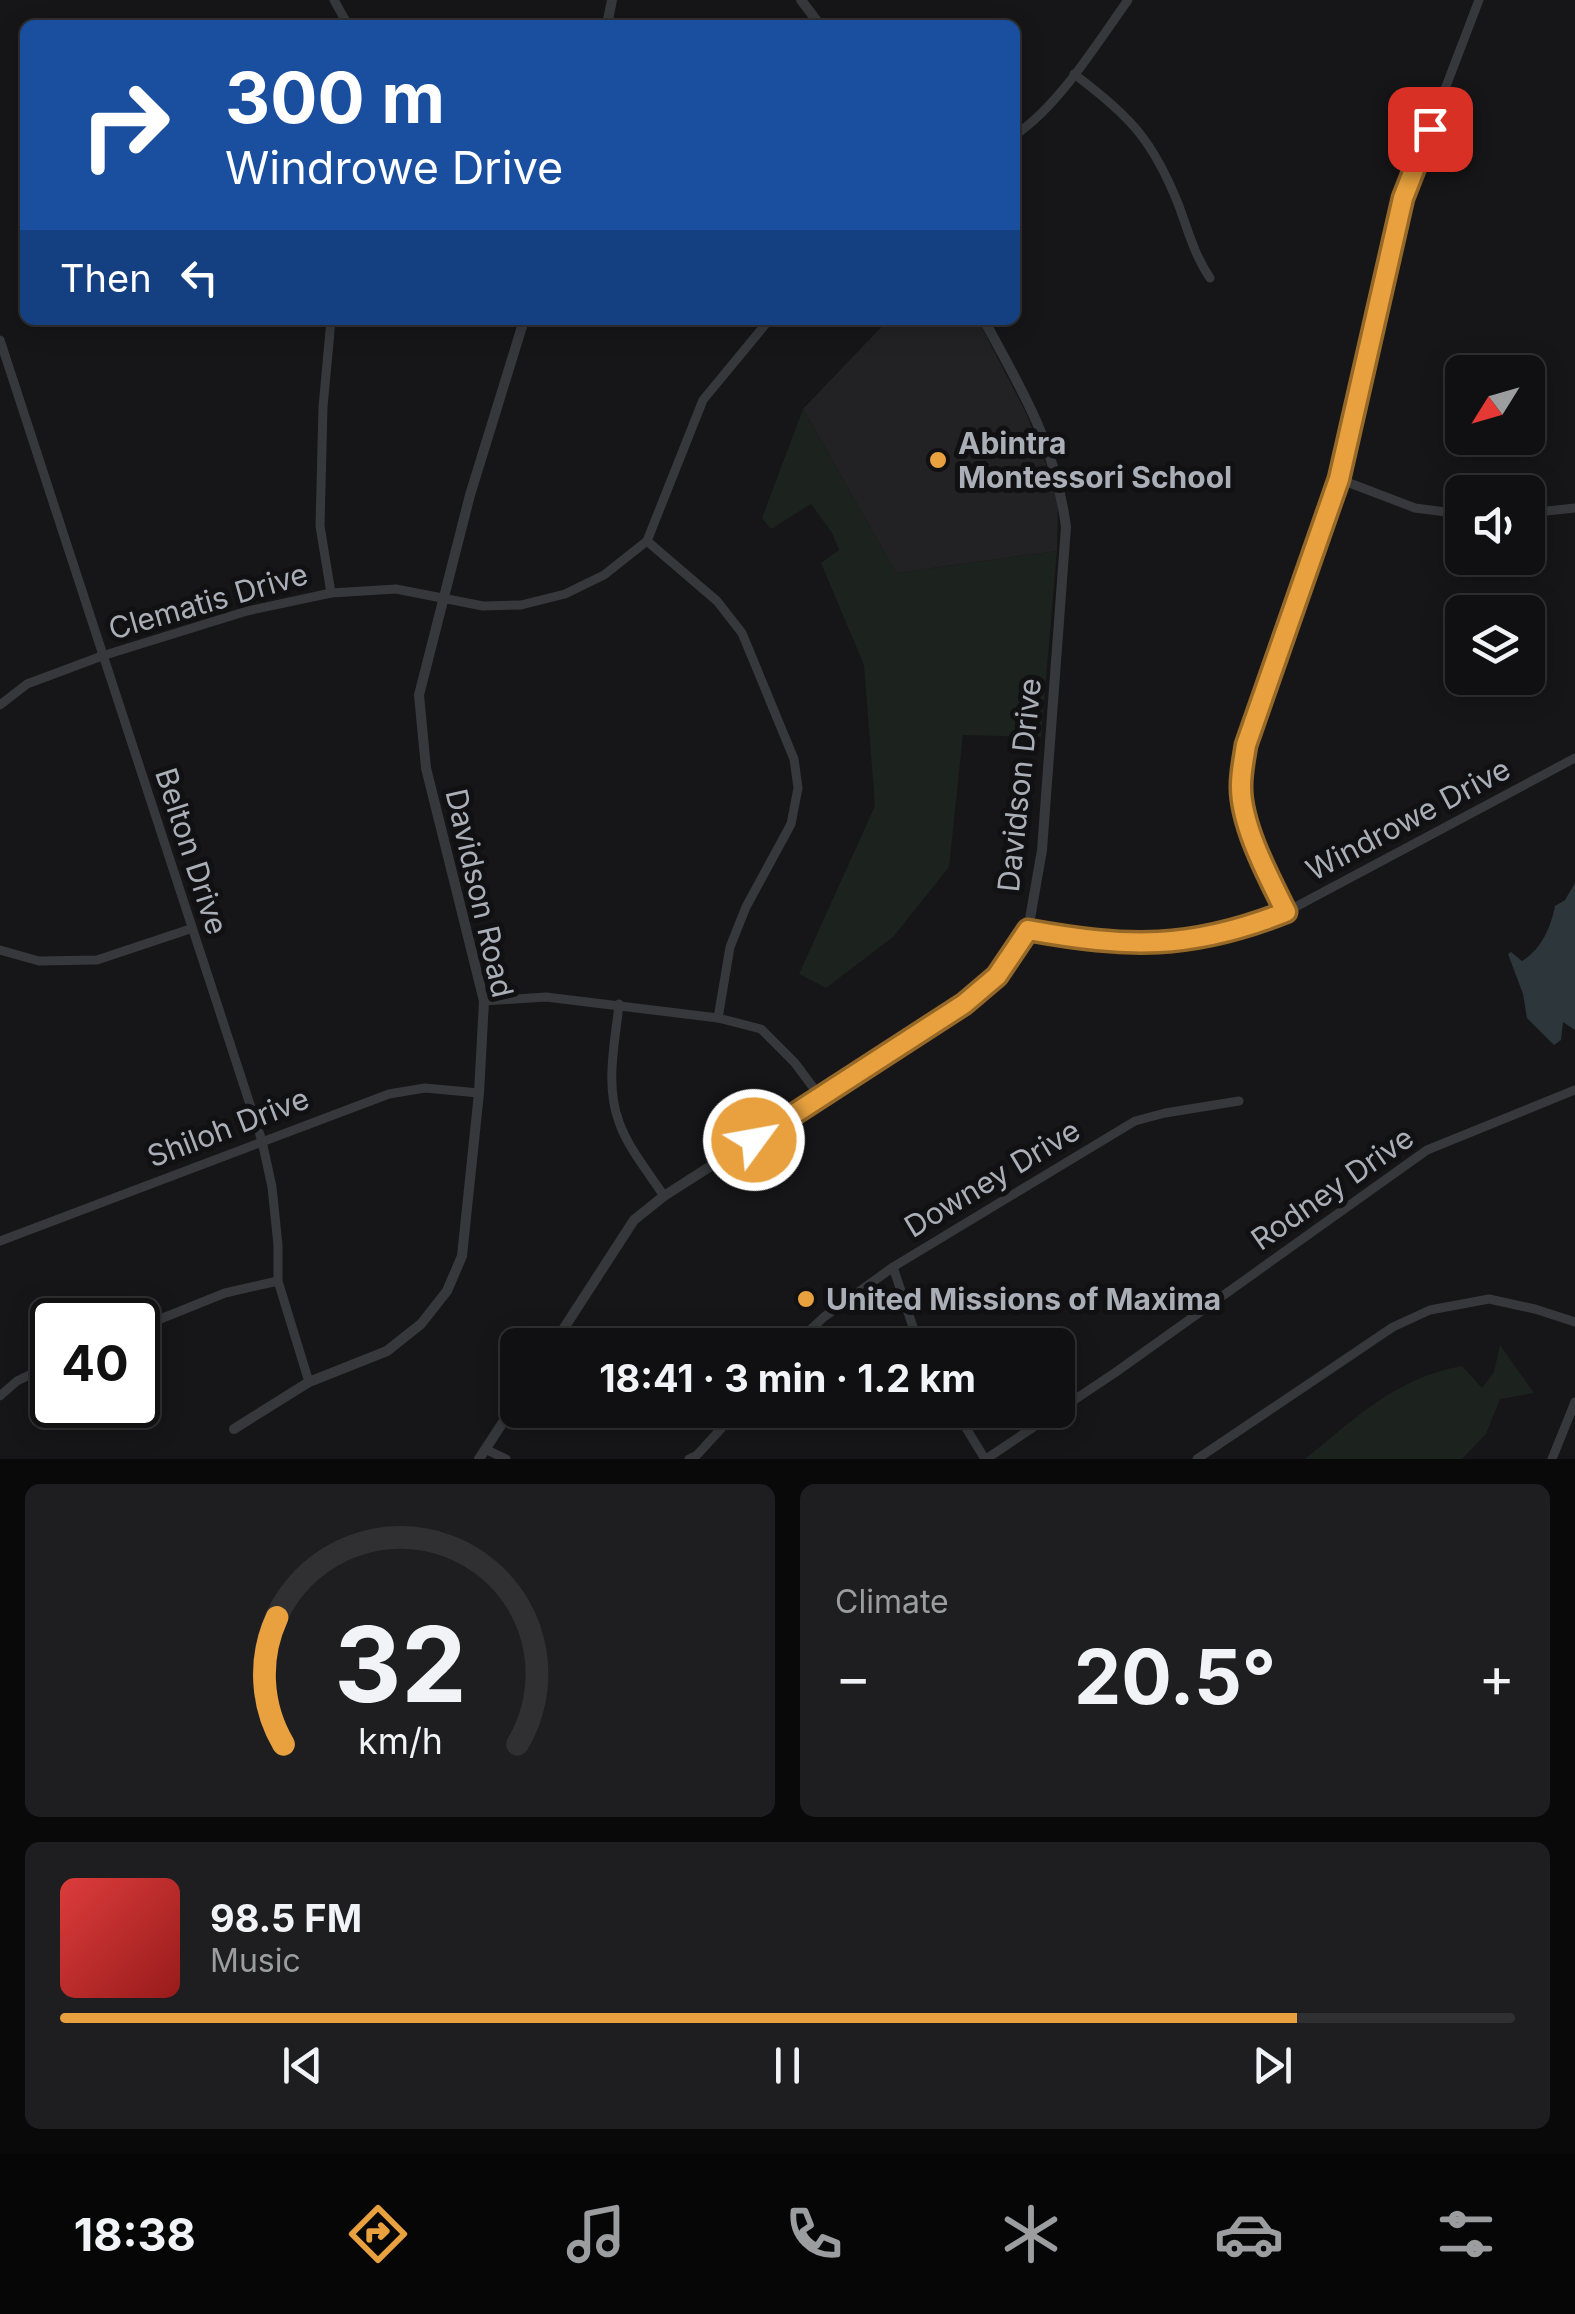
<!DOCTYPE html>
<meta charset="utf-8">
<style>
body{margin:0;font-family:Inter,sans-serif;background:#1e1e20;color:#f1f3f6;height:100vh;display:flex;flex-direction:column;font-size:38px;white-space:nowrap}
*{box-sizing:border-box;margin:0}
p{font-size:32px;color:#9c9d9f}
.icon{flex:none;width:55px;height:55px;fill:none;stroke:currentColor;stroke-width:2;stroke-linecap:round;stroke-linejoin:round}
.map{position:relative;height:1459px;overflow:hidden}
.panel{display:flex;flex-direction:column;gap:25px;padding:25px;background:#09090a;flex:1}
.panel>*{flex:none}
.banner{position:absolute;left:20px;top:20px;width:1000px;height:305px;border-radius:15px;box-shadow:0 5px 25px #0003,0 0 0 2px #303032;background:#1a4fa0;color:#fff;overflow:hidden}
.needle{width:65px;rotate:233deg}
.buttons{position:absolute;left:1445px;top:355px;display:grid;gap:20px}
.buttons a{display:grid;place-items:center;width:100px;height:100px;border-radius:15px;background:#101012;box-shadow:0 5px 25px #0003,0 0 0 2px #303032;font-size:50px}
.speed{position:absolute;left:30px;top:1298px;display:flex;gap:20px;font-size:50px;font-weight:700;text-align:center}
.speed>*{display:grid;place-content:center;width:130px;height:130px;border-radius:50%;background:#101012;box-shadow:0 5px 25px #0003,0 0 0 2px #303032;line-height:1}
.speed .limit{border:5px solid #111;border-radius:15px;background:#fff;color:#111}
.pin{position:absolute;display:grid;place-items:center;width:85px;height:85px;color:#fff;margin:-42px;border-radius:20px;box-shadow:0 5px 15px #0006}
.me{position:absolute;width:110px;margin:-55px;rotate:58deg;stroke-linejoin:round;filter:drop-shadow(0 0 8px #0008)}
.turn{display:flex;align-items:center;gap:35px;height:210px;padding:0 40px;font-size:45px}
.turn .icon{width:130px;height:130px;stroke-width:2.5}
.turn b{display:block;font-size:70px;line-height:85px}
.then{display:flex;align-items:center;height:95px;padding:0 40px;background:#0003;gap:20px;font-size:38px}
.big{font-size:75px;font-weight:700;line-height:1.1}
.panel .tile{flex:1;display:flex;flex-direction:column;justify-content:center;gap:15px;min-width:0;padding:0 35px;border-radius:15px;background:#1e1e20}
.panel .dial{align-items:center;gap:0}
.dial svg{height:260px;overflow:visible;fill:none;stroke:#303032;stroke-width:7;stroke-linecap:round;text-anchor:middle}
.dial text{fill:#f1f3f6;stroke:none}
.song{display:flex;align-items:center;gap:30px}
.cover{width:120px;height:120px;border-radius:15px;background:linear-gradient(135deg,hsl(0 70% 55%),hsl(0 70% 35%))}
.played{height:10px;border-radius:5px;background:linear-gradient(90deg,#e8a13e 85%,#303032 85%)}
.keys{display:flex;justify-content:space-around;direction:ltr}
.heat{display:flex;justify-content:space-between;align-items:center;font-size:55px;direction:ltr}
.panel .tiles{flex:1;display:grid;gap:25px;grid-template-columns:1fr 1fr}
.tile:last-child{grid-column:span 2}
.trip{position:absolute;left:500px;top:1328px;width:575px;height:100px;border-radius:15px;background:#101012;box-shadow:0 5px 25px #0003,0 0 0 2px #303032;font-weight:700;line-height:100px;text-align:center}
.menu{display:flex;height:160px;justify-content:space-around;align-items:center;background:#060607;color:#9c9d9f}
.menu .icon{width:70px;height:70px}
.menu .on{color:#e8a13e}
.menu b{font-size:45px;color:#f1f3f6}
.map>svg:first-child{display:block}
.built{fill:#222225}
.green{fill:#1c221d}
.water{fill:#2d363b}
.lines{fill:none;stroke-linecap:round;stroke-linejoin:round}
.minor{stroke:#37383c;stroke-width:9}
.tertiary{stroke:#37383c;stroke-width:10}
.route-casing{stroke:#976928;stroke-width:25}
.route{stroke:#e8a13e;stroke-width:18}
.poi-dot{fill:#e8a13e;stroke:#111113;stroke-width:4}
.labels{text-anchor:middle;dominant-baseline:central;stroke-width:10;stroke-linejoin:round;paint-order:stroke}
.poi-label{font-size:30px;font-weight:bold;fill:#a9aeb7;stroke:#111113;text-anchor:start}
.street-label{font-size:30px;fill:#a9aeb7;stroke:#111113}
</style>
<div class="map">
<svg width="1575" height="1459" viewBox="0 0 1575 1459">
<rect width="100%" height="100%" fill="#161618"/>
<path class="built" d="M 888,320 L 978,320 L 1027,415 L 1058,496 L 1057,551 L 896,573 L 803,409 Z"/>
<g class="green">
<path d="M 803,409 L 896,573 L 1057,551 L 1041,737 L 963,735 L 949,867 L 893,937 L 826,988 L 799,974 L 875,806 L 864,665 L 821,563 L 839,550 L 832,533 L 811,504 L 771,529 L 762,518 Z"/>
<path d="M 1500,1345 L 1534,1393 L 1500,1399 L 1486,1434 L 1462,1459 L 1305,1459 C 1356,1418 1395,1378 1462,1366 L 1482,1388 L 1494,1372 Z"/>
</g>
<path class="water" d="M 1575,883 L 1575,1030 L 1563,1022 L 1561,1040 L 1554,1045 L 1527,1018 L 1523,994 L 1508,954 L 1511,952 L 1522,961 C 1541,950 1551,927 1555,906 L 1565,900 Z"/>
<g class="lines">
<g class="minor">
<path d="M 334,0 L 348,25"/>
<path d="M 1074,74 C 1130,116 1153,140 1179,206 C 1188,231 1195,256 1210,278"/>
<path d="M 1015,135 C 1059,106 1097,43 1128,0"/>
<path d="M 0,340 L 262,1141 L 272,1187 L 278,1245 L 278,1281 L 309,1382"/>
<path d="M 1339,479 L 1415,508 L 1462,514"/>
<path d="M 1528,513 L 1575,508"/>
<path d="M 647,541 L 717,601 L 742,633 L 794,759 L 798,788 L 791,824 L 746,907 L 730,947 L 718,1018"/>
<path d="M 331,593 L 320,526 L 323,407 L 331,320"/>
<path d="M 0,705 L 27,684 L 102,656 L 247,611 L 331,593 L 396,589 L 483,606 L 521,605 L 565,594 L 604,575 L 647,541 L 703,400 L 769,320"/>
<path d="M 1286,912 C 1269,877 1240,824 1240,785 C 1241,772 1244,758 1246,745 L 1339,479 L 1403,199 L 1479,0"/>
<path d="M 1028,930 C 1128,948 1190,950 1286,912 L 1575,758"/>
<path d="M 0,950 L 39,961 L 97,960 L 190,929"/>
<path d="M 484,1001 L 546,997 L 718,1018 L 761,1029 L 795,1063 L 821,1098"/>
<path d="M 619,1004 C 615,1043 605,1085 619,1122 C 628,1148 649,1173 664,1196"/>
<path d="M 0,1241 L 389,1094 L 425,1088 L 479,1093"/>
<path d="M 893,1267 L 919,1345"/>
<path d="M 138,1328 L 225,1293 L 278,1281"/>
<path d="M 794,1345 L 824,1317 L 893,1267 L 1135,1121 L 1165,1113 L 1239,1101"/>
<path d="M 0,1396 L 17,1381 L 52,1364"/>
<path d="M 955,1410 L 985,1459"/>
<path d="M 485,1449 L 506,1459"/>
<path d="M 689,1459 L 697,1455 L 738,1410"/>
<path d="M 986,1459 L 1116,1372 L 1427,1150 L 1575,1090"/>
<path d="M 1197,1459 L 1393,1327 L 1430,1310 L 1489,1299 L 1535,1309 L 1575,1322"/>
<path d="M 1552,1459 L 1575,1402"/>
</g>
<g class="tertiary">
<path d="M 801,0 L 820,25"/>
<path d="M 607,25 L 612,0"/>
<path d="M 553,1345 L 634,1220 L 664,1196 L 964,1004 L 997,976 L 1028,930 L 1042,850 L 1066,527 C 1055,444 1023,392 984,320"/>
<path d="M 234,1429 L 309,1382 L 387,1351 L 421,1324 L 447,1291 L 462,1256 L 479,1093 L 484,1001 L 426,768 L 419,695 L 470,495 L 524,320"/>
<path d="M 479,1459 L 518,1399"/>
</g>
</g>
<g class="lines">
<g class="route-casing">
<path id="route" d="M 754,1140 L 964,1004 L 997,976 L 1028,930 C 1128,948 1190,950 1286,912 C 1269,878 1240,824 1241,785 C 1241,772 1244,758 1246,745 L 1339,479 L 1403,198 L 1430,129"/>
</g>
<use href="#route" class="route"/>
</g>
<g class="poi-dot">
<circle cx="938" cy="460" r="10"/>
<circle cx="806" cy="1299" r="10"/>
</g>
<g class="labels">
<g class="poi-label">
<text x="958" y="443">Abintra<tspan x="958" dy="34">Montessori School</tspan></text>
<text x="826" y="1299">United Missions of Maxima</text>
</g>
<g class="street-label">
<text transform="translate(208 601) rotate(-16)">Clematis Drive</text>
<text transform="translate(1019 785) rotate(-84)">Davidson Drive</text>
<text transform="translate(1408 819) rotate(-28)">Windrowe Drive</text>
<text transform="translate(192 851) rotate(72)">Belton Drive</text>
<text transform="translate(480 893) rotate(77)">Davidson Road</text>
<text transform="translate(228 1127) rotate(-21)">Shiloh Drive</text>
<text transform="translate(992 1178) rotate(-31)">Downey Drive</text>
<text transform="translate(1332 1188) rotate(-35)">Rodney Drive</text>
</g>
</g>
</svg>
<div class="buttons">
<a><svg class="needle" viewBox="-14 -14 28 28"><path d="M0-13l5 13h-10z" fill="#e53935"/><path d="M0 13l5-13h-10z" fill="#9c9d9f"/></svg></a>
<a><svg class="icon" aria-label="sound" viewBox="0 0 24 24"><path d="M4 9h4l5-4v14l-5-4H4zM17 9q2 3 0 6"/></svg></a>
<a><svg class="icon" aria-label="layers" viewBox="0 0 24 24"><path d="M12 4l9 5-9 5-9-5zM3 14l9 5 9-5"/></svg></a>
</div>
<div class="speed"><div class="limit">40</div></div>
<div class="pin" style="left:1430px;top:129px;background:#d93025"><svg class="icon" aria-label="arrive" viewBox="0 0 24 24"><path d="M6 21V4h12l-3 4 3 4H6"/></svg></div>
<svg class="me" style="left:754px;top:1140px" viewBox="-20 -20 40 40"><circle r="17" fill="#e8a13e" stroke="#fff" stroke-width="3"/><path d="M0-11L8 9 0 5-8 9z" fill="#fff"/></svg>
<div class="trip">18:41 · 3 min · 1.2 km</div>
<div class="banner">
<div class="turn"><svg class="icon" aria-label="right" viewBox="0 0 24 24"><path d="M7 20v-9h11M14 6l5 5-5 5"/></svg><div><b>300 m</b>Windrowe Drive</div></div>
<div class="then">Then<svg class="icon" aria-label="left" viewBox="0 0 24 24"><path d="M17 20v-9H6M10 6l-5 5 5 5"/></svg></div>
</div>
</div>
<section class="panel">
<div class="tiles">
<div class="tile dial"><svg viewBox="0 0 100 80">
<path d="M14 69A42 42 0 1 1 86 69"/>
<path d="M14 69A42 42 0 0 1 12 30" stroke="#e8a13e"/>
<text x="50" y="56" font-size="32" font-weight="700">32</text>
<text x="50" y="72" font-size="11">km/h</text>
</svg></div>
<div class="tile"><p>Climate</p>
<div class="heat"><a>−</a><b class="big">20.5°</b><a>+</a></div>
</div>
<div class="tile">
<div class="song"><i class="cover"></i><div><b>98.5 FM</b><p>Music</p></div></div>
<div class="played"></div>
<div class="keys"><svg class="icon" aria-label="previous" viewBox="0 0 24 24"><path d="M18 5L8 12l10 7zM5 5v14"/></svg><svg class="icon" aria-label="pause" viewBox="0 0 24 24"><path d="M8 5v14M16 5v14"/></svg><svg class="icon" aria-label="next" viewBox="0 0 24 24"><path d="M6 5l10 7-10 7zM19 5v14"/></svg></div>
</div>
</div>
</section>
<nav class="menu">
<b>18:38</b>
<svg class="icon on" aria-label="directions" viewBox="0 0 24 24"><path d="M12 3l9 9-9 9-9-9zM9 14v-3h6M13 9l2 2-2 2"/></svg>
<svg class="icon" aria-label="music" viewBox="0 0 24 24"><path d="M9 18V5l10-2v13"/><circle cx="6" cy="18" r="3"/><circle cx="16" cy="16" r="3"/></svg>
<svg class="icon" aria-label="phone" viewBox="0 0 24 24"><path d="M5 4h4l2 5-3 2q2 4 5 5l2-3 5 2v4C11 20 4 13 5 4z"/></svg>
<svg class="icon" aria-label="climate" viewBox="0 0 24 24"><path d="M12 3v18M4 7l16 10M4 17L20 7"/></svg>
<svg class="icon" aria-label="car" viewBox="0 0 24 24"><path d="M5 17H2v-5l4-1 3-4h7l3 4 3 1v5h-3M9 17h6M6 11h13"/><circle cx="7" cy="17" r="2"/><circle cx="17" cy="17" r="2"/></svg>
<svg class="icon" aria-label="filters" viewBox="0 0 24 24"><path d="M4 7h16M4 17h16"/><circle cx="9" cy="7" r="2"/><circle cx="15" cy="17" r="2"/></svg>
</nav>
